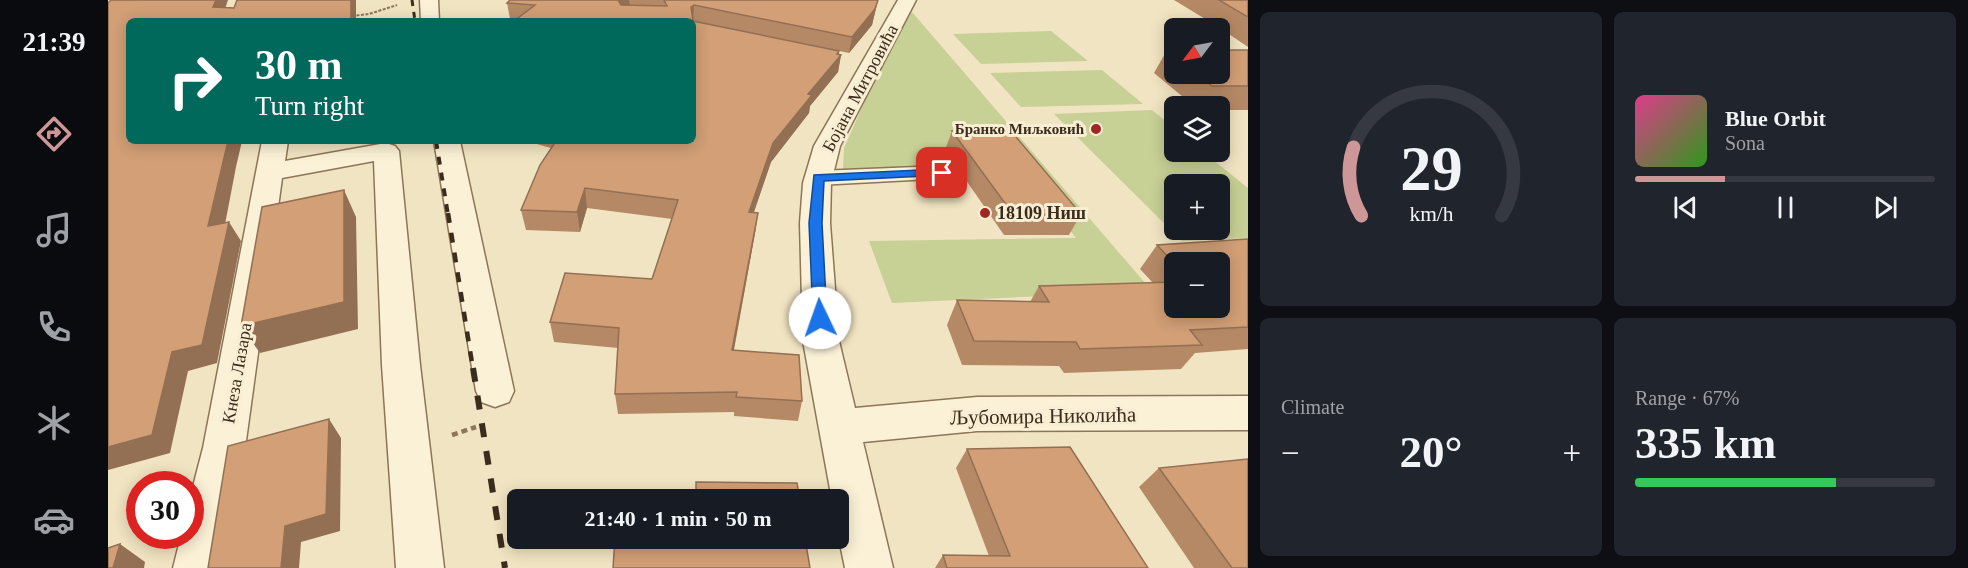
<!DOCTYPE html>
<meta charset="utf-8">
<style>
body{margin:0;font-family:"Times New Roman",serif;background:#20242c;color:#f1f3f6;height:100vh;display:flex;flex-direction:column;font-size:22px;white-space:nowrap}
*{box-sizing:border-box;margin:0}
p{font-size:20px;color:#9ea1a6}
.icon{flex:none;width:33px;height:33px;fill:none;stroke:currentColor;stroke-width:2;stroke-linecap:round;stroke-linejoin:round}
.map{position:relative;flex:1;overflow:hidden}
.details{display:flex;flex-direction:column;gap:12px;padding:12px;background:#0d0f14;width:720px}
.details>*{flex:none}
.banner{position:absolute;left:18px;top:18px;width:570px;height:126px;border-radius:9px;box-shadow:0 3px 15px #0003;background:#00695c;color:#fff;overflow:hidden}
.needle{width:39px;rotate:238deg}
.controls{position:absolute;left:1056px;top:18px;display:grid;gap:12px}
.controls a{display:grid;place-items:center;width:66px;height:66px;border-radius:9px;background:#171b24;box-shadow:0 3px 15px #0003;font-size:30px}
.speed{position:absolute;left:18px;top:471px;display:flex;gap:12px;font-size:30px;font-weight:700;text-align:center}
.speed>*{display:grid;place-content:center;width:78px;height:78px;border-radius:50%;background:#171b24;box-shadow:0 3px 15px #0003;line-height:1}
.speed .limit{border:9px solid #d22;background:#fff;color:#111}
.pin{position:absolute;display:grid;place-items:center;width:51px;height:51px;color:#fff;margin:-26px;border-radius:12px;box-shadow:0 3px 9px #0006}
.me{position:absolute;width:66px;margin:-33px;rotate:357deg;stroke-linejoin:round;filter:drop-shadow(0 0 4px #0008)}
.turn{display:flex;align-items:center;gap:21px;height:126px;padding:0 30px;font-size:27px}
.turn .icon{width:78px;height:78px;stroke-width:2.5}
.turn b{display:block;font-size:42px;line-height:51px}
.big{font-size:45px;font-weight:800;line-height:1.1}
.details .widget{flex:1;display:flex;flex-direction:column;justify-content:center;gap:9px;min-width:0;padding:0 21px;border-radius:9px;background:#20242c}
.details .dial{align-items:center;gap:0}
.dial svg{height:156px;overflow:visible;fill:none;stroke:#363941;stroke-width:7;stroke-linecap:round;text-anchor:middle}
.dial text{fill:#f1f3f6;stroke:none}
.song{display:flex;align-items:center;gap:18px}
.cover{width:72px;height:72px;border-radius:9px;background:linear-gradient(135deg,hsl(330 70% 55%),hsl(110 70% 35%))}
.played{height:6px;border-radius:3px;background:linear-gradient(90deg,#cd9798 30%,#363941 30%)}
.keys{display:flex;justify-content:space-around;direction:ltr}
.heat{display:flex;justify-content:space-between;align-items:center;font-size:33px;direction:ltr}
.charge{height:9px;border-radius:4px;background:linear-gradient(90deg,#34c759 67%,#363941 0)}
.details .tiles{flex:1;display:grid;gap:12px;grid-template-columns:repeat(2,1fr)}
.trip{position:absolute;left:399px;top:489px;width:342px;height:60px;border-radius:9px;background:#171b24;box-shadow:0 3px 15px #0003;font-weight:800;line-height:60px;text-align:center}
main{display:flex;flex:1;min-height:0}
.dock{display:flex;flex-direction:column;width:108px;justify-content:space-around;align-items:center;background:#090b0e;color:#9ea1a6}
.dock .icon{width:42px;height:42px}
.dock .on{color:#cd9798}
.dock b{font-size:27px;color:#f1f3f6}
.map>svg:first-child{display:block}
.green{fill:#c7d095;fill-rule:evenodd}
.lines{fill:none;stroke-linecap:round;stroke-linejoin:round}
.service-casing{stroke:#8c7558;stroke-width:3}
.minor-casing{stroke:#8c7558;stroke-width:3}
.path-far1{stroke:#8c7558;stroke-width:2;stroke-dasharray:3 1.5;stroke-linecap:butt}
.path{stroke:#8c7558;stroke-width:4.5;stroke-dasharray:6 4;stroke-linecap:butt}
.service{fill:#fbf1d6;fill-rule:evenodd}
.minor{fill:#fbf1d6;fill-rule:evenodd}
.rail-far3{stroke:#3b2d1d;stroke-width:3;stroke-dasharray:6 6;stroke-linecap:butt}
.rail-far2{stroke:#3b2d1d;stroke-width:4;stroke-dasharray:8 8;stroke-linecap:butt}
.rail-far1{stroke:#3b2d1d;stroke-width:4.5;stroke-dasharray:10 10;stroke-linecap:butt}
.rail{stroke:#3b2d1d;stroke-width:6;stroke-dasharray:14 14;stroke-linecap:butt}
.wall{fill:#b58965;fill-rule:evenodd}
.shaded-wall{fill:#936f53}
.building{fill:#d29f76;stroke:#936f53;stroke-width:1.5}
.route{fill:#1a73e8;stroke:#114b97;stroke-width:1.5}
.poi-dot{fill:#a02724;stroke:#f8eed3;stroke-width:2}
.labels{text-anchor:middle;dominant-baseline:central;stroke-width:6;stroke-linejoin:round;paint-order:stroke}
.far-poi-label{font-size:15px;font-weight:bold;fill:#3b2d1d;stroke:#f8eed3;text-anchor:end}
.street-label{font-size:18px;fill:#3b2d1d;stroke:#f8eed3}
.poi-label{font-size:18px;font-weight:bold;fill:#3b2d1d;stroke:#f8eed3;text-anchor:start}
.near-street-label{font-size:21px;fill:#3b2d1d;stroke:#f8eed3}
</style>
<main>
<nav class="dock">
<b>21:39</b>
<svg class="icon on" aria-label="directions" viewBox="0 0 24 24"><path d="M12 3l9 9-9 9-9-9zM9 14v-3h6M13 9l2 2-2 2"/></svg>
<svg class="icon" aria-label="music" viewBox="0 0 24 24"><path d="M9 18V5l10-2v13"/><circle cx="6" cy="18" r="3"/><circle cx="16" cy="16" r="3"/></svg>
<svg class="icon" aria-label="phone" viewBox="0 0 24 24"><path d="M5 4h4l2 5-3 2q2 4 5 5l2-3 5 2v4C11 20 4 13 5 4z"/></svg>
<svg class="icon" aria-label="climate" viewBox="0 0 24 24"><path d="M12 3v18M4 7l16 10M4 17L20 7"/></svg>
<svg class="icon" aria-label="car" viewBox="0 0 24 24"><path d="M5 17H2v-5l4-1 3-4h7l3 4 3 1v5h-3M9 17h6M6 11h13"/><circle cx="7" cy="17" r="2"/><circle cx="17" cy="17" r="2"/></svg>
</nav>
<div class="map">
<svg width="1140" height="568" viewBox="0 0 1140 568">
<rect width="100%" height="100%" fill="#f1e4c2"/>
<g class="green">
<path d="M 804,12 L 1044,291 L 784,303 L 761,241 L 968,238 L 898,148 L 827,148 L 832,167 L 735,169 L 736,148 L 794,17 Z"/>
<path d="M 943,31 L 980,61 L 873,64 L 845,34 Z"/>
<path d="M 994,70 L 1035,104 L 913,107 L 882,73 Z"/>
<path d="M 1044,110 L 1066,128 L 1066,152 L 1095,152 L 1140,188 L 1140,238 L 1074,241 L 946,114 ZM 1112,184 L 1112,230 L 1066,230 L 1066,184 Z"/>
</g>
<g class="lines">
<g class="service-casing">
<path id="service" d="M 834,166 L 842,168 L 845,173 L 842,178 L 710,185 L 702,183 L 699,178 L 702,173 L 710,171 Z"/>
</g>
<g class="minor-casing">
<g id="minor">
<path d="M 312,0 L 330,0 L 331,21 L 313,21 Z"/>
<path d="M 790,0 L 808,0 L 732,146 L 723,183 L 722,223 L 731,341 L 747,408 L 869,397 L 1140,396 L 1140,430 L 869,431 L 755,442 L 785,568 L 737,568 L 730,534 L 730,500 L 724,500 L 695,341 L 692,223 L 695,183 L 706,146 Z"/>
<path d="M 154,141 L 180,141 L 177,161 L 278,143 L 287,146 L 291,151 L 312,365 L 336,568 L 288,568 L 274,365 L 266,161 L 174,178 L 137,448 L 113,568 L 65,568 L 73,536 L 82,536 L 82,498 L 95,448 Z"/>
<path d="M 326,141 L 352,141 L 406,391 L 401,402 L 387,407 L 373,402 L 368,391 Z"/>
</g>
</g>
<path class="path-far1" d="M 244,16 L 261,14 L 289,5"/>
<path class="path" d="M 344,435 L 368,427"/>
<use href="#service" class="service"/>
<use href="#minor" class="minor"/>
<path class="rail-far3" d="M 304,0 L 307,21"/>
<path class="rail-far2" d="M 328,141 L 340,215"/>
<path class="rail-far1" d="M 340,213 L 365,369"/>
<path class="rail" d="M 365,368 L 397,568"/>
</g>
<g class="wall">
<path d="M 402,0 L 770,0 L 764,25 L 741,53 L 731,51 L 731,54 L 733,55 L 730,72 L 702,106 L 701,113 L 663,162 L 646,212 L 650,213 L 647,233 L 626,350 L 694,401 L 690,421 L 626,416 L 626,412 L 510,414 L 507,394 L 510,348 L 446,342 L 442,322 L 544,279 L 564,219 L 479,208 L 472,232 L 418,230 L 413,210 L 443,148 L 418,141 L 585,141 L 585,21 L 402,19 L 399,3 Z"/>
<path d="M 1066,0 L 1140,0 L 1140,47 L 1112,28 Z"/>
<path d="M 1059,50 L 1066,50 L 1066,74 L 1112,74 L 1140,50 L 1140,110 L 1112,110 L 1112,106 L 1086,106 L 1046,73 Z"/>
<path d="M 844,131 L 973,214 L 961,235 L 896,235 L 837,150 Z"/>
<path d="M 1140,239 L 1140,349 L 1087,353 L 1073,369 L 956,373 L 951,366 L 854,365 L 839,325 L 849,300 L 922,302 L 931,286 L 1045,283 L 1032,269 L 1049,245 ZM 1066,262 L 1112,308 L 1066,308 Z"/>
<path d="M 859,449 L 1040,568 L 827,568 L 835,555 L 881,556 L 848,468 Z"/>
<path d="M 1051,468 L 1140,568 L 1086,568 L 1031,487 Z"/>
</g>
<g class="shaded-wall">
<path d="M 108,0 L 120,0 L 113,21 L 105,7 Z"/>
<rect x="243" y="0" width="5" height="21"/>
<path d="M 509,0 L 521,0 L 522,7 L 513,9 Z"/>
<path d="M 770,0 L 764,25 L 741,53 L 744,37 Z"/>
<path d="M 586,5 L 585,21 L 583,7 Z"/>
<path d="M 731,51 L 730,59 L 733,55 L 730,72 L 702,106 L 701,113 L 663,162 L 639,232 L 641,212 L 665,143 Z"/>
<path d="M 120,141 L 134,141 L 128,167 L 113,245 L 100,226 Z"/>
<path d="M 477,188 L 479,208 L 472,232 L 469,212 Z"/>
<path d="M 236,190 L 248,217 L 250,329 L 152,353 L 133,326 Z"/>
<path d="M 650,213 L 647,233 L 622,370 L 624,350 Z"/>
<path d="M 121,222 L 133,241 L 109,363 L 80,371 L 62,453 L 0,470 L 0,447 L 64,352 Z"/>
<path d="M 221,419 L 233,438 L 232,531 L 193,542 L 191,568 L 173,568 L 177,526 Z"/>
<path d="M 12,544 L 37,562 L 36,568 L 5,568 Z"/>
</g>
<g class="building">
<path d="M 3,0 L 108,0 L 105,7 L 126,8 L 129,0 L 243,0 L 243,21 L 21,21 L 21,141 L 120,141 L 100,226 L 121,222 L 94,345 L 64,352 L 44,435 L 0,447 L 0,3 Z"/>
<path d="M 402,0 L 510,0 L 513,5 L 559,6 L 556,0 L 770,0 L 767,9 L 744,37 L 586,5 L 583,7 L 585,21 L 731,51 L 729,54 L 733,55 L 700,94 L 704,95 L 665,143 L 641,212 L 650,213 L 624,350 L 691,355 L 694,401 L 628,397 L 629,392 L 507,394 L 511,328 L 442,322 L 457,273 L 544,279 L 570,200 L 477,188 L 469,212 L 413,210 L 432,165 L 448,141 L 585,141 L 585,21 L 406,21 L 427,5 L 399,3 Z"/>
<path d="M 1111,0 L 1140,0 L 1140,17 Z"/>
<path d="M 1059,50 L 1066,50 L 1066,56 Z"/>
<path d="M 1112,50 L 1140,50 L 1140,86 L 1104,86 L 1089,74 L 1112,74 Z"/>
<path d="M 844,131 L 903,131 L 973,214 L 905,214 Z"/>
<path d="M 236,190 L 236,302 L 133,326 L 154,207 Z"/>
<path d="M 1140,239 L 1140,327 L 1082,330 L 1094,345 L 972,349 L 968,342 L 866,341 L 849,300 L 941,302 L 931,286 L 1066,282 L 1066,308 L 1112,308 L 1112,262 L 1066,263 L 1049,245 Z"/>
<path d="M 221,419 L 218,514 L 177,526 L 173,568 L 100,568 L 120,446 Z"/>
<path d="M 962,447 L 1040,568 L 839,568 L 835,555 L 902,556 L 859,449 Z"/>
<path d="M 1140,459 L 1140,568 L 1124,568 L 1051,468 Z"/>
<path d="M 588,482 L 689,483 L 692,500 L 588,500 Z"/>
<path d="M 507,538 L 697,538 L 702,568 L 505,568 Z"/>
<path d="M 12,544 L 5,568 L 0,568 L 0,548 Z"/>
</g>
<path class="route" d="M 834,169 L 838,170 L 838,175 L 716,181 L 714,223 L 719,318 L 717,321 L 707,321 L 705,318 L 701,223 L 706,175 Z"/>
<g class="poi-dot">
<circle cx="988" cy="129" r="6"/>
<circle cx="877" cy="213" r="6"/>
</g>
<g class="labels">
<g class="far-poi-label">
<text x="976" y="129">Бранко Миљковић</text>
</g>
<g class="street-label">
<text transform="translate(752 88) rotate(-62)">Бојана Митровића</text>
<text transform="translate(129 373) rotate(-80)">Кнеза Лазара</text>
</g>
<g class="poi-label">
<text x="889" y="213">18109 Ниш</text>
</g>
<g class="near-street-label">
<text transform="translate(935 416) rotate(-1)">Љубомира Николића</text>
</g>
</g>
</svg>
<div class="controls">
<a><svg class="needle" viewBox="-14 -14 28 28"><path d="M0-13l5 13h-10z" fill="#e53935"/><path d="M0 13l5-13h-10z" fill="#9ea1a6"/></svg></a>
<a><svg class="icon" aria-label="layers" viewBox="0 0 24 24"><path d="M12 4l9 5-9 5-9-5zM3 14l9 5 9-5"/></svg></a>
<a>+</a>
<a>−</a>
</div>
<div class="speed"><div class="limit">30</div></div>
<div class="pin" style="left:834px;top:173px;background:#d93025"><svg class="icon" aria-label="arrive" viewBox="0 0 24 24"><path d="M6 21V4h12l-3 4 3 4H6"/></svg></div>
<svg class="me" style="left:712px;top:318px" viewBox="-20 -20 40 40"><circle r="19" fill="#fff"/><path d="M0-13L10 11 0 6-10 11z" fill="#1a73e8"/></svg>
<div class="trip">21:40 · 1 min · 50 m</div>
<div class="banner">
<div class="turn"><svg class="icon" aria-label="right" viewBox="0 0 24 24"><path d="M7 20v-9h11M14 6l5 5-5 5"/></svg><div><b>30 m</b>Turn right</div></div>
</div>
</div>
<section class="details">
<div class="tiles">
<div class="widget dial"><svg viewBox="0 0 100 80">
<path d="M14 69A42 42 0 1 1 86 69"/>
<path d="M14 69A42 42 0 0 1 10 34" stroke="#cd9798"/>
<text x="50" y="56" font-size="32" font-weight="700">29</text>
<text x="50" y="72" font-size="11">km/h</text>
</svg></div>
<div class="widget">
<div class="song"><i class="cover"></i><div><b>Blue Orbit</b><p>Sona</p></div></div>
<div class="played"></div>
<div class="keys"><svg class="icon" aria-label="previous" viewBox="0 0 24 24"><path d="M18 5L8 12l10 7zM5 5v14"/></svg><svg class="icon" aria-label="pause" viewBox="0 0 24 24"><path d="M8 5v14M16 5v14"/></svg><svg class="icon" aria-label="next" viewBox="0 0 24 24"><path d="M6 5l10 7-10 7zM19 5v14"/></svg></div>
</div>
<div class="widget"><p>Climate</p>
<div class="heat"><a>−</a><b class="big">20°</b><a>+</a></div>
</div>
<div class="widget"><p>Range · 67%</p><b class="big">335 km</b><div class="charge"></div></div>
</div>
</section>
</main>
